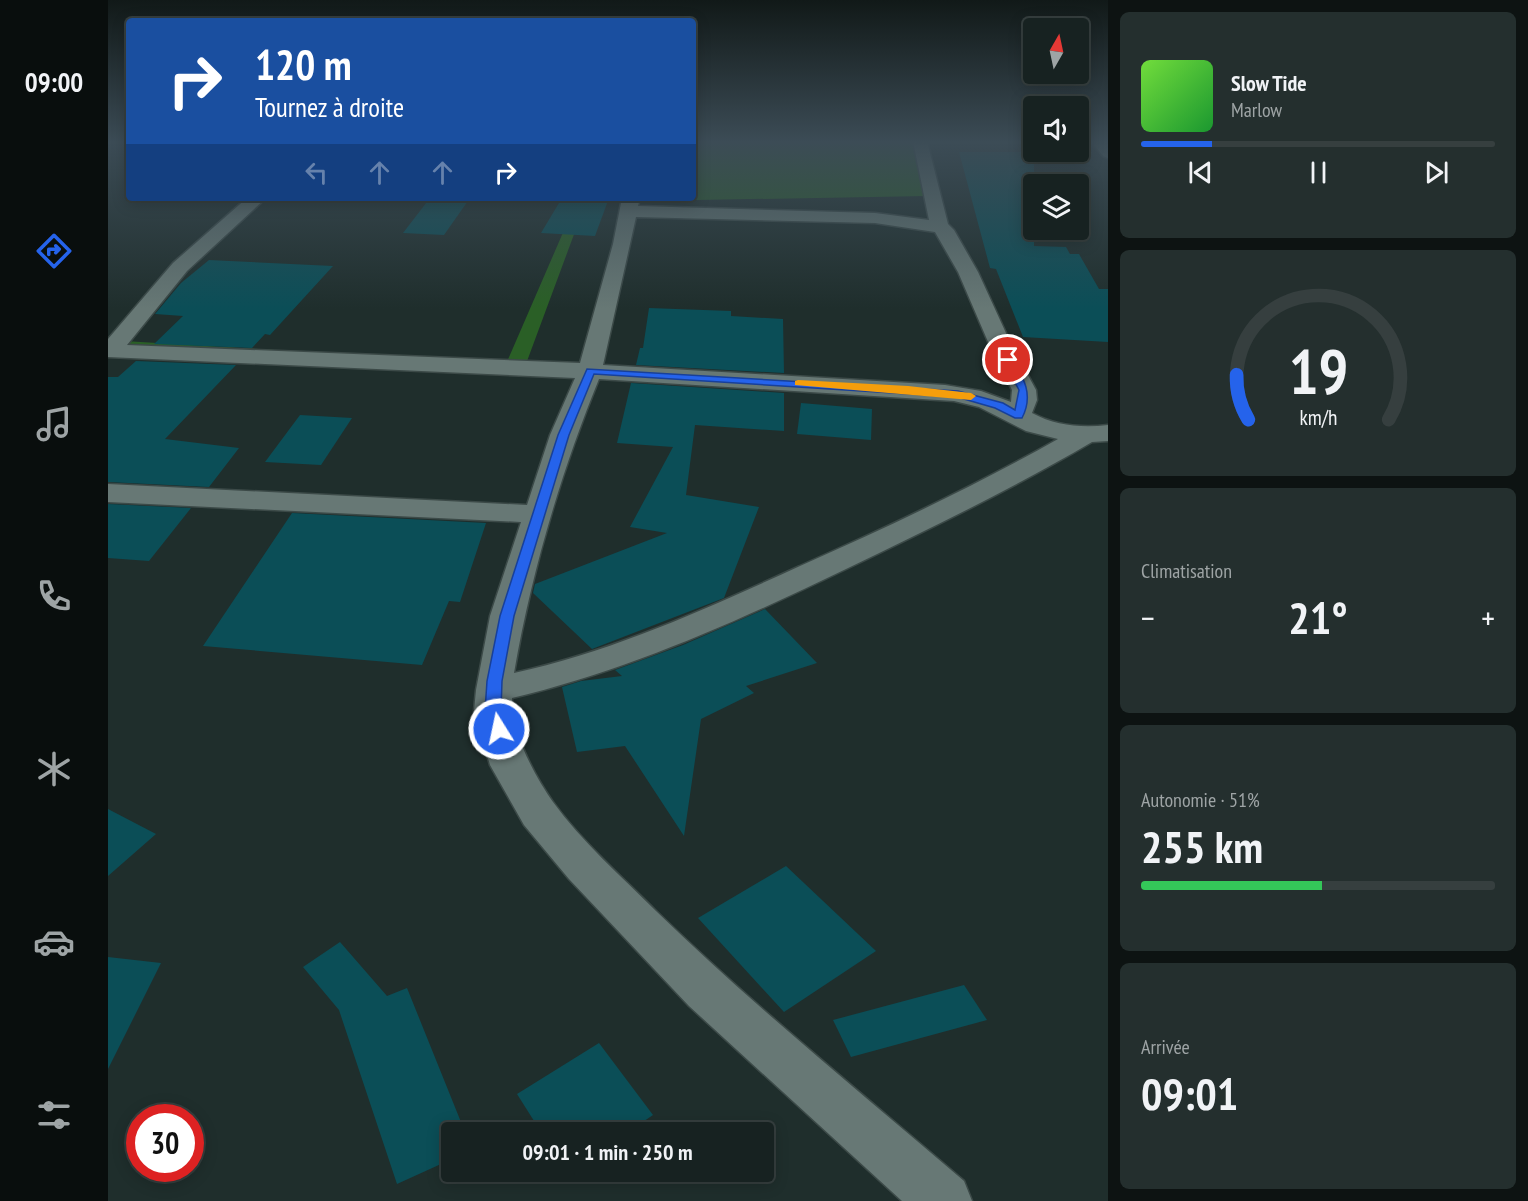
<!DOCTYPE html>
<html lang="fr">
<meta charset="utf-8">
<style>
body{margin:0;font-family:"PT Sans Narrow",sans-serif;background:#242f2e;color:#f1f3f6;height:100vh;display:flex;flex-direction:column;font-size:22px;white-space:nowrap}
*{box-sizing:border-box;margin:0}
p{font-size:20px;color:#9ea4a5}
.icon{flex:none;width:33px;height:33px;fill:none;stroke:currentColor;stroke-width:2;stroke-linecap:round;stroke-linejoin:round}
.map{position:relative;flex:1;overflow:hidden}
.drawer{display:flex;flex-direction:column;gap:12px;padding:12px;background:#0d1312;width:420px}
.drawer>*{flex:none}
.hud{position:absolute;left:18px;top:18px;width:570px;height:183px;border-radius:6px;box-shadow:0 3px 15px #0003,0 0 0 2px #363f3f;background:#1a4fa0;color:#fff;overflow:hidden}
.needle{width:39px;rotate:9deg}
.buttons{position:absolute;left:915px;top:18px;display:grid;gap:12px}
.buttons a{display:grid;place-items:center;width:66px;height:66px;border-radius:6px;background:#172221;box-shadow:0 3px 15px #0003,0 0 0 2px #363f3f;font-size:30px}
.speed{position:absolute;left:18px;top:1104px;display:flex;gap:12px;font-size:30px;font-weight:700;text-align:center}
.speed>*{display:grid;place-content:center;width:78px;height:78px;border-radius:50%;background:#172221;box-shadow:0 3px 15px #0003,0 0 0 2px #363f3f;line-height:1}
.speed .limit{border:9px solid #d22;background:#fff;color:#111}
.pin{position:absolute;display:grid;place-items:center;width:51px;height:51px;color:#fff;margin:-26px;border:3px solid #fff;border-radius:50%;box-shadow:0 2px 6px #0007}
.me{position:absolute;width:66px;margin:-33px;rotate:350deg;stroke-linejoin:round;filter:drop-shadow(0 0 4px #0008)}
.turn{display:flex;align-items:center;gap:21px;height:126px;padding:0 30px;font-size:27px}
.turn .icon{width:78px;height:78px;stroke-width:2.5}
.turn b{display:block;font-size:42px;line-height:51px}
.lanes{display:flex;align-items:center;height:57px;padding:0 30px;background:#0003;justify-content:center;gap:30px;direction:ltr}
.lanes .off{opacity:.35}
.big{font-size:45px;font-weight:600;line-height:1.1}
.drawer .tile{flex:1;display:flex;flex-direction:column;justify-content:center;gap:9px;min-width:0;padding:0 21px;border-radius:9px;background:#242f2e}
.drawer .dial{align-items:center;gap:0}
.dial svg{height:156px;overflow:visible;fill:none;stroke:#363f3f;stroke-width:7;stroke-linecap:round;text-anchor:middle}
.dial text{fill:#f1f3f6;stroke:none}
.song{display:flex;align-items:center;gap:18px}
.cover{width:72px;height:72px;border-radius:9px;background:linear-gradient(135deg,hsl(100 70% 55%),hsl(130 70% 35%))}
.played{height:6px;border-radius:3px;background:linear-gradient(90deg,#2563eb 20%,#363f3f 20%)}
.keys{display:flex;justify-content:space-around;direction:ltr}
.heat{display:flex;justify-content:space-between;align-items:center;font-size:33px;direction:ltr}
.charge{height:9px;border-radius:4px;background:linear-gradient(90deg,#34c759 51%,#363f3f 0)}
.trip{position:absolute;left:333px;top:1122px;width:333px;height:60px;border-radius:6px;background:#172221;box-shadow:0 3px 15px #0003,0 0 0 2px #363f3f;font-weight:600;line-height:60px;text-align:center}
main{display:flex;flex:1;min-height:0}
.dock{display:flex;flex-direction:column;width:108px;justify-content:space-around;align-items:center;background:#090e0d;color:#9ea4a5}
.dock .icon{width:42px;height:42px}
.dock .current{color:#2563eb}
.dock b{font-size:27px;color:#f1f3f6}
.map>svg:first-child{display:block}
.forest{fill:#2a5f26}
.building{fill:#0b4e57}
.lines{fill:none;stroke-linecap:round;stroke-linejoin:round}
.minor-casing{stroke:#3c4a48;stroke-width:3}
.minor{fill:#677875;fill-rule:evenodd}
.route{fill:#2563eb;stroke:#184099;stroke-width:1.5}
.slow{fill:#f59e0b}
</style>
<main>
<nav class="dock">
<b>09:00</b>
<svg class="icon current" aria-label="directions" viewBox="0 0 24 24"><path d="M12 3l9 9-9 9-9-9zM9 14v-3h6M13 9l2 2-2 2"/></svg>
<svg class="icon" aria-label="music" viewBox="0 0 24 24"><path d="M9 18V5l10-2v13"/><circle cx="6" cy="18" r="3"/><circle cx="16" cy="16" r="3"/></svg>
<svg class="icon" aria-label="phone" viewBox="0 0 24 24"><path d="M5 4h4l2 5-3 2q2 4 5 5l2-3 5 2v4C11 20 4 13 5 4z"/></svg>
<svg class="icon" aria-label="climate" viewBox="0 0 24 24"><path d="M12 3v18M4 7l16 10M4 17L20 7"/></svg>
<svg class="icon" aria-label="car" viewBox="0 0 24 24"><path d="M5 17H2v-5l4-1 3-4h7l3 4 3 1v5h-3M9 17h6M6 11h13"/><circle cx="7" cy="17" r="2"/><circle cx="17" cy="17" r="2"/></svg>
<svg class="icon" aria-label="filters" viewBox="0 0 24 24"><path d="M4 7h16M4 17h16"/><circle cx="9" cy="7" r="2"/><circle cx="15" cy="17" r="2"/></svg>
</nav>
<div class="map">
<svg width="1000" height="1201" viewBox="0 0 1000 1201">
<rect width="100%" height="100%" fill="#1f2e2c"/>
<path class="forest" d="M 585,141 L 803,141 L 814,151 L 819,196 L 478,202 L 415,372 L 0,343 L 0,340 L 398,364 L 470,198 L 585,198 Z"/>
<g class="building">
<path d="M 851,152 L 926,152 L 926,246 L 958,247 L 962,254 L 971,254 L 991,289 L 1000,289 L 1000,342 L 915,337 L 888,269 L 882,268 Z"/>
<path d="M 322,198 L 362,198 L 336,235 L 295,233 Z"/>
<path d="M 454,198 L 501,198 L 487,236 L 433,233 Z"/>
<path d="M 101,260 L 225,266 L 162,335 L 157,334 L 144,348 L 46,344 L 75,316 L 47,314 L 73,283 Z"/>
<path d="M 541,308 L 623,311 L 623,316 L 675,319 L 676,373 L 528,365 L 532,348 L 535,348 Z"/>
<path d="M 28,361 L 128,365 L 57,439 L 131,448 L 101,487 L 0,482 L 0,377 L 10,377 Z"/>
<path d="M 523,383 L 676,393 L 676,431 L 587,425 L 578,495 L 651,507 L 616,598 L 484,649 L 425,593 L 427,584 L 559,533 L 522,527 L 565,447 L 509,443 Z"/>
<path d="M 693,403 L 764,409 L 763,440 L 689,434 Z"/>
<path d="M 192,415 L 244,418 L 213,465 L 157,462 Z"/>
<path d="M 0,504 L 83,508 L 41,561 L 0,558 Z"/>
<path d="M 184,513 L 378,523 L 352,602 L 341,601 L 314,665 L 95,646 Z"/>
<path d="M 657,609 L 709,663 L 638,686 L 646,693 L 593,719 L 576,836 L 517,746 L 469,752 L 454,687 L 473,681 L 514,676 L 507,670 L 575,645 Z"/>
<path d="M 0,809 L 48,834 L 0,876 Z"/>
<path d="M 678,866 L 768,951 L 676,1012 L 590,918 Z"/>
<path d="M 232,942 L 279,996 L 299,988 L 357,1132 L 344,1132 L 344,1159 L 289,1184 L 231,1010 L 195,967 Z"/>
<path d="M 0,957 L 53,963 L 0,1069 Z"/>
<path d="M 856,985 L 879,1020 L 743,1057 L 725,1020 Z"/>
<path d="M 491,1043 L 545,1115 L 520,1132 L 433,1132 L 409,1094 Z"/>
</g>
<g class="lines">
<g class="minor-casing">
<g id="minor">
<path d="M 805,141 L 819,141 L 840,224 L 846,230 L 870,272 L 903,344 L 928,390 L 929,400 L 924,413 C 948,426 974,428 1000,425 L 1000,441 L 984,442 C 904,489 821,529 738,569 C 630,621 521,670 404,698 C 403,732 426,775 445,802 C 474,842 513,876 548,911 C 646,1006 752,1092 856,1181 L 864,1201 L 794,1201 L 581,1006 L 461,879 L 416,825 L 382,765 L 366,711 L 368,690 L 382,616 L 413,522 L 0,502 L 0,484 L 419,505 L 442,435 L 467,378 L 0,357 L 0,339 L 65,263 L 139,198 L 158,198 L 79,271 L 19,345 L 472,363 L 505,244 L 514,198 L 532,198 L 530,206 L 767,213 L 821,220 ZM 528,217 L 767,223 L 827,232 L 850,272 L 881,344 L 904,390 L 903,402 L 873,391 L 837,385 L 495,365 ZM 491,379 L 846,401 L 871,407 L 918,431 L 950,439 C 867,486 780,527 692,566 C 600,608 506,651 406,673 C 423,574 453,472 491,379 Z"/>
<path d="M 983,141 L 998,141 L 1000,143 L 1000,158 L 995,156 Z"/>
</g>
</g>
<use href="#minor" class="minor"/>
</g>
<linearGradient id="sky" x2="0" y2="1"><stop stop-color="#111918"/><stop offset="0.46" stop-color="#3c4c56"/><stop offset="1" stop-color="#3c4c56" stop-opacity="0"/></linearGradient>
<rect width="1000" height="309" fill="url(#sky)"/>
<path class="route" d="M 896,357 L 903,357 C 916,378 926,395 914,418 L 907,418 L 887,408 L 849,397 L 486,374 L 461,435 L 406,616 L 394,681 L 393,711 L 399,729 L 396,733 L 385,733 L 377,711 L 379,681 L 392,616 L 450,435 L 479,369 L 850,391 L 895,403 L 907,410 L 911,390 L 895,360 Z"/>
<path class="slow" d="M 690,380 L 800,386 L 863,393 L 868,396 L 863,400 L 687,385 L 687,381 Z"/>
</svg>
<div class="buttons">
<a><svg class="needle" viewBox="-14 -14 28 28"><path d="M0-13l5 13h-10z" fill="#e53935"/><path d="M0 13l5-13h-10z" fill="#9ea4a5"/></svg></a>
<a><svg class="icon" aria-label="sound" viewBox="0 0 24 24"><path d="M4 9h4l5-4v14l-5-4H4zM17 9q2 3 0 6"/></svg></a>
<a><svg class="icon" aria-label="layers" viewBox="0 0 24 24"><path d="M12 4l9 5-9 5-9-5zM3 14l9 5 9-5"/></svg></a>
</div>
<div class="speed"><div class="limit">30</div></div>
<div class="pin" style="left:900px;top:360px;background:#d93025"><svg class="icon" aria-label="arrive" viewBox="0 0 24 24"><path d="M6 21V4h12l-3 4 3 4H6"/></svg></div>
<svg class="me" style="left:391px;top:729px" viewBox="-20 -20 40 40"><circle r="17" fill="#2563eb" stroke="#fff" stroke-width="3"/><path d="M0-11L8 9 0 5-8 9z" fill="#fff"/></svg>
<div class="trip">09:01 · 1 min · 250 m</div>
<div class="hud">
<div class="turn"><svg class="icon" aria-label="right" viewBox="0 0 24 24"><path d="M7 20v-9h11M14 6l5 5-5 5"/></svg><div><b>120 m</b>Tournez à droite</div></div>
<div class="lanes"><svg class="icon off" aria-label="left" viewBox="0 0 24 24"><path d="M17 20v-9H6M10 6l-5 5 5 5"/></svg><svg class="icon off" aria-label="ahead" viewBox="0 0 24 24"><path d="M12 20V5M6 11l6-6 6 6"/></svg><svg class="icon off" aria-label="ahead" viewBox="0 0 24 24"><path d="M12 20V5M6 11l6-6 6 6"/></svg><svg class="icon" aria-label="right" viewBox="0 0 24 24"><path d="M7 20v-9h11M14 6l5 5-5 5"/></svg></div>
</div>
</div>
<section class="drawer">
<div class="tile">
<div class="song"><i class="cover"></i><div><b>Slow Tide</b><p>Marlow</p></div></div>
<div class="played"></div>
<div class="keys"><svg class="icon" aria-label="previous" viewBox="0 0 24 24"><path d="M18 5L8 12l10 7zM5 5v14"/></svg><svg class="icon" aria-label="pause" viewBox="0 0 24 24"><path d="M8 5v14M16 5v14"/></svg><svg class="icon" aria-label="next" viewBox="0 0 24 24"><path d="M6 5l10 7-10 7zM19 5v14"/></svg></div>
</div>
<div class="tile dial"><svg viewBox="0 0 100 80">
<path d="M14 69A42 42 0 1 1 86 69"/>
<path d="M14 69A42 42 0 0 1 8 46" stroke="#2563eb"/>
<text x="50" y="56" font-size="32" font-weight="700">19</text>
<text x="50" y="72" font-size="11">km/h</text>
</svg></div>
<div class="tile"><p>Climatisation</p>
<div class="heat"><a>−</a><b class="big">21°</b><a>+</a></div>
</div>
<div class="tile"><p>Autonomie · 51%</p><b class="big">255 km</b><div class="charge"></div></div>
<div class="tile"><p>Arrivée</p><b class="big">09:01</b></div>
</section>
</main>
